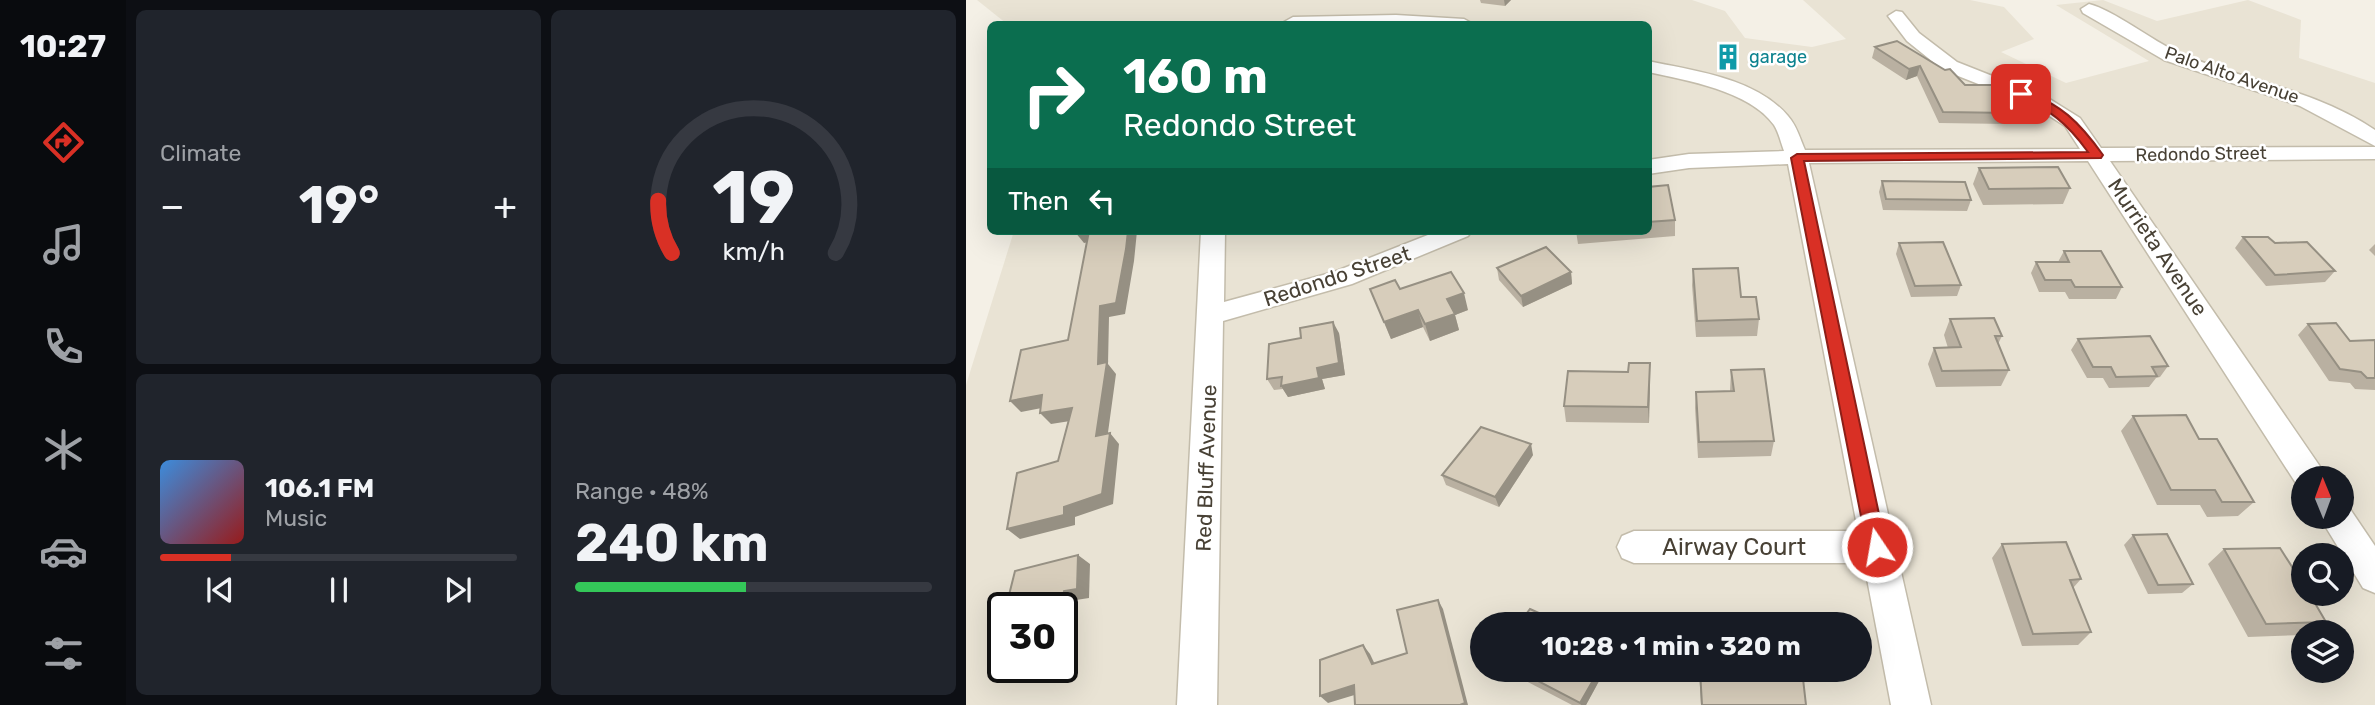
<!DOCTYPE html>
<meta charset="utf-8">
<style>
body{margin:0;font-family:Rubik,sans-serif;background:#20242c;color:#f1f3f6;height:100vh;display:flex;flex-direction:column;font-size:26px;white-space:nowrap}
*{box-sizing:border-box;margin:0}
p{font-size:23px;color:#9ea1a6}
.icon{flex:none;width:38px;height:38px;fill:none;stroke:currentColor;stroke-width:2;stroke-linecap:round;stroke-linejoin:round}
.map{position:relative;flex:1;overflow:hidden}
.details{display:flex;flex-direction:column;gap:10px;padding:10px;background:#0d0f14;width:840px}
.details>*{flex:none}
.guide{position:absolute;left:21px;top:21px;width:665px;height:214px;border-radius:10px;box-shadow:0 7px 28px #0002;background:#0b6e4f;color:#fff;overflow:hidden}
.needle{width:46px;rotate:359deg}
.fabs{position:absolute;left:1325px;top:466px;display:grid;gap:14px}
.fabs a{display:grid;place-items:center;width:63px;height:63px;border-radius:50%;background:#171b24;box-shadow:0 7px 28px #0002;font-size:35px}
.speed{position:absolute;left:21px;top:592px;display:flex;gap:14px;font-size:35px;font-weight:700;text-align:center}
.speed>*{display:grid;place-content:center;width:91px;height:91px;border-radius:50%;background:#171b24;box-shadow:0 7px 28px #0002;line-height:1}
.speed .limit{border:4px solid #111;border-radius:10px;background:#fff;color:#111}
.pin{position:absolute;display:grid;place-items:center;width:60px;height:60px;color:#fff;margin:-30px;border-radius:14px;box-shadow:0 4px 10px #0006}
.me{position:absolute;width:77px;margin:-38px;rotate:348deg;stroke-linejoin:round;filter:drop-shadow(0 0 5px #0008)}
.turn{display:flex;align-items:center;gap:24px;height:147px;padding:0 21px;font-size:32px}
.turn .icon{width:91px;height:91px;stroke-width:2.5}
.turn b{display:block;font-size:49px;line-height:60px}
.then{display:flex;align-items:center;height:66px;padding:0 21px;background:#0003;gap:14px;font-size:26px}
.big{font-size:52px;font-weight:700;line-height:1.1}
.details .tile{flex:1;display:flex;flex-direction:column;justify-content:center;gap:10px;min-width:0;padding:0 24px;border-radius:10px;background:#20242c}
.details .dial{align-items:center;gap:0}
.dial svg{height:182px;overflow:visible;fill:none;stroke:#363941;stroke-width:7;stroke-linecap:round;text-anchor:middle}
.dial text{fill:#f1f3f6;stroke:none}
.song{display:flex;align-items:center;gap:21px}
.cover{width:84px;height:84px;border-radius:10px;background:linear-gradient(135deg,hsl(210 70% 55%),hsl(0 70% 35%))}
.played{height:7px;border-radius:4px;background:linear-gradient(90deg,#d93025 20%,#363941 20%)}
.keys{display:flex;justify-content:space-around;direction:ltr}
.heat{display:flex;justify-content:space-between;align-items:center;font-size:38px;direction:ltr}
.charge{height:10px;border-radius:5px;background:linear-gradient(90deg,#34c759 48%,#363941 0)}
.details .tiles{flex:1;display:grid;gap:10px;grid-template-columns:repeat(2,1fr)}
.trip{position:absolute;left:504px;top:612px;width:402px;height:70px;border-radius:35px;background:#171b24;box-shadow:0 7px 28px #0002;font-weight:700;line-height:70px;text-align:center}
main{display:flex;flex:1;min-height:0}
.dock{display:flex;flex-direction:column;width:126px;justify-content:space-around;align-items:center;background:#090b0e;color:#9ea1a6}
.dock .icon{width:49px;height:49px}
.dock .on{color:#d93025}
.dock b{font-size:32px;color:#f1f3f6}
.map>svg:first-child{display:block}
.residential{fill:#e9e3d4;fill-rule:evenodd}
.lines{fill:none;stroke-linecap:round;stroke-linejoin:round}
.minor-casing{stroke:#c3bcab;stroke-width:3}
.minor{fill:#fff;fill-rule:evenodd}
.wall{fill:#b9b0a1}
.shaded-wall{fill:#969083}
.building{fill:#d7cdbb;stroke:#969083;stroke-width:2}
.route{fill:#d93025;stroke:#8d1f18;stroke-width:2}
.labels{text-anchor:middle;dominant-baseline:central;stroke-width:5;stroke-linejoin:round;paint-order:stroke}
.far-culture-label{font-size:18px;fill:#0d838f;stroke:#fff;text-anchor:start}
.far-street-label{font-size:18px;fill:#484135;stroke:#fff}
.street-label{font-size:21px;fill:#484135;stroke:#fff}
.near-street-label{font-size:24px;fill:#484135;stroke:#fff}
</style>
<main>
<nav class="dock">
<b>10:27</b>
<svg class="icon on" aria-label="directions" viewBox="0 0 24 24"><path d="M12 3l9 9-9 9-9-9zM9 14v-3h6M13 9l2 2-2 2"/></svg>
<svg class="icon" aria-label="music" viewBox="0 0 24 24"><path d="M9 18V5l10-2v13"/><circle cx="6" cy="18" r="3"/><circle cx="16" cy="16" r="3"/></svg>
<svg class="icon" aria-label="phone" viewBox="0 0 24 24"><path d="M5 4h4l2 5-3 2q2 4 5 5l2-3 5 2v4C11 20 4 13 5 4z"/></svg>
<svg class="icon" aria-label="climate" viewBox="0 0 24 24"><path d="M12 3v18M4 7l16 10M4 17L20 7"/></svg>
<svg class="icon" aria-label="car" viewBox="0 0 24 24"><path d="M5 17H2v-5l4-1 3-4h7l3 4 3 1v5h-3M9 17h6M6 11h13"/><circle cx="7" cy="17" r="2"/><circle cx="17" cy="17" r="2"/></svg>
<svg class="icon" aria-label="filters" viewBox="0 0 24 24"><path d="M4 7h16M4 17h16"/><circle cx="9" cy="7" r="2"/><circle cx="15" cy="17" r="2"/></svg>
</nav>
<section class="details">
<div class="tiles">
<div class="tile"><p>Climate</p>
<div class="heat"><a>−</a><b class="big">19°</b><a>+</a></div>
</div>
<div class="tile dial"><svg viewBox="0 0 100 80">
<path d="M14 69A42 42 0 1 1 86 69"/>
<path d="M14 69A42 42 0 0 1 8 46" stroke="#d93025"/>
<text x="50" y="56" font-size="32" font-weight="700">19</text>
<text x="50" y="72" font-size="11">km/h</text>
</svg></div>
<div class="tile">
<div class="song"><i class="cover"></i><div><b>106.1 FM</b><p>Music</p></div></div>
<div class="played"></div>
<div class="keys"><svg class="icon" aria-label="previous" viewBox="0 0 24 24"><path d="M18 5L8 12l10 7zM5 5v14"/></svg><svg class="icon" aria-label="pause" viewBox="0 0 24 24"><path d="M8 5v14M16 5v14"/></svg><svg class="icon" aria-label="next" viewBox="0 0 24 24"><path d="M6 5l10 7-10 7zM19 5v14"/></svg></div>
</div>
<div class="tile"><p>Range · 48%</p><b class="big">240 km</b><div class="charge"></div></div>
</div>
</section>
<div class="map">
<svg width="1409" height="705" viewBox="0 0 1409 705">
<rect width="100%" height="100%" fill="#f4f0e6"/>
<path class="residential" d="M 11,0 L 726,0 L 759,11 L 779,38 L 846,47 L 880,39 L 837,0 L 1004,0 L 1038,7 L 1068,39 L 1035,52 L 1100,83 L 1183,61 L 1090,5 L 1137,0 L 1191,21 L 1282,0 L 1335,20 L 1333,58 L 1409,83 L 1409,705 L 0,705 L 0,385 L 48,231 L 682,231 L 682,24 L 41,24 ZM 1337,478 L 1376,478 L 1376,516 L 1337,516 ZM 1337,555 L 1376,555 L 1376,593 L 1337,593 ZM 37,607 L 96,607 L 96,667 L 37,667 ZM 516,625 L 894,625 L 894,670 L 516,670 ZM 1337,632 L 1376,632 L 1376,670 L 1337,670 Z"/>
<g class="lines">
<g class="minor-casing">
<g id="minor">
<path d="M 1123,4 C 1147,10 1187,41 1213,53 C 1278,81 1349,89 1409,130 L 1409,146 L 1334,106 L 1198,60 L 1117,13 L 1115,9 Z"/>
<path d="M 930,11 L 936,12 L 953,33 L 991,62 L 1082,98 L 1114,118 L 1135,148 L 1409,147 L 1409,159 L 1144,161 L 1355,468 L 1360,478 L 1337,478 L 1337,489 L 1333,488 L 1122,161 L 843,163 L 965,705 L 925,705 L 898,563 L 668,563 L 656,558 L 651,547 L 656,536 L 668,531 L 892,531 L 822,164 L 723,168 L 682,174 L 682,160 L 723,154 L 818,151 C 815,143 813,133 808,125 C 784,91 720,80 682,72 L 682,61 C 729,71 790,78 822,116 C 831,126 834,139 839,150 L 1114,149 L 1099,126 L 1068,106 L 977,70 L 941,41 L 922,16 Z"/>
<path d="M 430,15 L 498,19 L 507,24 L 320,24 L 318,22 L 327,17 Z"/>
<path d="M 235,231 L 259,231 L 258,302 L 368,272 L 472,231 L 506,231 L 502,236 L 386,284 L 257,321 L 251,705 L 211,705 Z"/>
<path d="M 1376,503 L 1382,506 L 1409,546 L 1409,593 L 1397,588 L 1353,516 L 1376,516 Z"/>
</g>
</g>
<use href="#minor" class="minor"/>
</g>
<g class="wall">
<path d="M 514,0 L 545,0 L 539,6 L 515,3 Z"/>
<path d="M 909,47 L 999,85 L 1045,113 L 1041,124 L 973,123 L 951,76 L 940,80 L 906,58 Z"/>
<path d="M 1013,168 L 1104,188 L 1097,204 L 1017,205 L 1007,184 Z"/>
<path d="M 916,181 L 1005,200 L 1001,211 L 917,210 L 913,192 Z"/>
<path d="M 682,187 L 709,220 L 709,236 L 612,244 L 610,231 L 682,231 Z"/>
<path d="M 1277,237 L 1309,243 L 1369,271 L 1359,282 L 1300,286 L 1269,248 Z"/>
<path d="M 933,243 L 995,285 L 991,296 L 945,297 L 930,254 Z"/>
<path d="M 1409,244 L 1409,256 L 1403,250 Z"/>
<path d="M 1098,251 L 1156,287 L 1150,299 L 1103,299 L 1099,292 L 1073,292 L 1065,273 L 1070,262 L 1092,262 Z"/>
<path d="M 531,268 L 605,272 L 606,284 L 557,307 L 533,280 Z"/>
<path d="M 727,269 L 775,297 L 793,319 L 791,336 L 730,337 L 726,285 Z"/>
<path d="M 404,289 L 434,289 L 502,310 L 489,315 L 493,330 L 464,341 L 457,327 L 425,339 Z"/>
<path d="M 984,319 L 1036,336 L 1032,344 L 1043,370 L 1035,386 L 970,387 L 962,364 L 968,348 L 982,348 L 978,335 Z"/>
<path d="M 1342,324 L 1384,341 L 1409,340 L 1409,390 L 1389,389 L 1384,383 L 1363,381 L 1332,335 Z"/>
<path d="M 373,333 L 379,375 L 356,379 L 359,389 L 322,397 L 317,389 L 308,390 L 301,379 Z"/>
<path d="M 1112,339 L 1202,366 L 1194,377 L 1190,378 L 1183,387 L 1143,388 L 1137,378 L 1121,378 L 1105,350 Z"/>
<path d="M 684,363 L 683,423 L 600,422 L 598,406 L 662,372 Z"/>
<path d="M 765,370 L 808,441 L 805,456 L 732,458 L 729,408 L 730,392 L 764,391 Z"/>
<path d="M 1167,416 L 1233,439 L 1288,502 L 1272,516 L 1241,517 L 1234,505 L 1191,505 L 1155,431 Z"/>
<path d="M 567,455 L 533,507 L 480,485 L 476,475 Z"/>
<path d="M 1167,535 L 1227,584 L 1216,593 L 1182,594 L 1158,545 Z"/>
<path d="M 1036,544 L 1115,579 L 1107,588 L 1125,632 L 1112,645 L 1056,646 L 1026,558 Z"/>
<path d="M 1258,549 L 1360,622 L 1344,632 L 1337,632 L 1337,635 L 1282,637 L 1242,564 Z"/>
<path d="M 539,670 L 639,670 L 620,705 L 606,705 Z"/>
<path d="M 733,670 L 836,670 L 840,705 L 735,705 Z"/>
</g>
<g class="shaded-wall">
<path d="M 538,0 L 545,0 L 539,6 Z"/>
<path d="M 954,66 L 951,76 L 940,80 L 943,69 Z"/>
<path d="M 113,231 L 125,231 L 132,240 L 118,243 L 109,232 Z"/>
<path d="M 162,231 L 171,231 L 168,261 L 159,314 L 143,317 L 142,364 L 150,374 L 140,447 L 130,436 L 134,306 Z"/>
<path d="M 605,272 L 606,284 L 557,307 L 555,296 Z"/>
<path d="M 498,293 L 502,310 L 489,315 L 493,330 L 464,341 L 459,324 L 481,299 Z"/>
<path d="M 452,310 L 457,327 L 425,339 L 418,322 Z"/>
<path d="M 367,322 L 373,333 L 379,375 L 356,379 L 359,389 L 322,397 L 315,386 L 351,368 Z"/>
<path d="M 684,363 L 684,380 L 683,423 L 682,407 Z"/>
<path d="M 76,395 L 86,406 L 55,412 L 44,401 Z"/>
<path d="M 106,408 L 117,419 L 85,424 L 74,413 Z"/>
<path d="M 144,433 L 153,444 L 147,504 L 109,517 L 109,525 L 54,539 L 41,529 L 98,507 Z"/>
<path d="M 565,444 L 567,455 L 533,507 L 529,497 Z"/>
<path d="M 112,555 L 124,564 L 123,598 L 110,600 L 106,658 L 96,660 L 96,608 L 98,591 Z"/>
<path d="M 472,600 L 477,609 L 502,705 L 494,705 Z"/>
<path d="M 397,645 L 404,654 L 413,673 L 406,664 Z"/>
<path d="M 37,664 L 37,667 L 72,667 L 41,675 L 26,667 Z"/>
<path d="M 633,670 L 639,670 L 620,705 L 615,705 L 614,703 Z"/>
<path d="M 388,685 L 395,693 L 362,703 L 354,696 Z"/>
</g>
<g class="building">
<path d="M 931,41 L 979,70 L 984,69 L 999,85 L 1027,85 L 1045,113 L 977,112 L 954,66 L 943,69 L 909,47 Z"/>
<path d="M 1092,167 L 1104,188 L 1023,189 L 1013,168 Z"/>
<path d="M 916,181 L 999,182 L 1005,200 L 920,199 Z"/>
<path d="M 702,185 L 709,220 L 682,222 L 682,187 Z"/>
<path d="M 123,231 L 162,231 L 160,249 L 150,303 L 134,306 L 132,364 L 141,362 L 130,436 L 144,433 L 136,494 L 98,507 L 98,515 L 41,529 L 51,473 L 92,461 L 106,408 L 74,413 L 76,395 L 44,401 L 55,350 L 102,340 Z"/>
<path d="M 1277,237 L 1302,237 L 1309,243 L 1341,242 L 1369,271 L 1309,275 Z"/>
<path d="M 977,242 L 995,285 L 949,286 L 933,243 Z"/>
<path d="M 580,247 L 605,272 L 555,296 L 531,268 Z"/>
<path d="M 1098,251 L 1135,251 L 1156,287 L 1109,287 L 1105,280 L 1079,280 L 1070,262 L 1103,262 Z"/>
<path d="M 772,268 L 775,297 L 790,297 L 793,319 L 731,321 L 727,269 Z"/>
<path d="M 485,272 L 498,293 L 481,299 L 489,314 L 459,324 L 452,310 L 418,322 L 404,289 L 429,280 L 434,289 Z"/>
<path d="M 1028,318 L 1036,336 L 1029,336 L 1043,370 L 976,371 L 968,348 L 995,347 L 984,319 Z"/>
<path d="M 367,322 L 373,363 L 351,368 L 353,378 L 315,386 L 316,377 L 301,379 L 303,344 L 335,338 L 334,328 Z"/>
<path d="M 1370,323 L 1384,341 L 1409,340 L 1409,378 L 1401,378 L 1395,372 L 1374,369 L 1342,324 Z"/>
<path d="M 1184,336 L 1202,366 L 1186,367 L 1191,376 L 1150,377 L 1145,367 L 1127,367 L 1112,339 Z"/>
<path d="M 663,363 L 684,363 L 682,407 L 598,406 L 602,371 L 662,372 Z"/>
<path d="M 798,369 L 808,441 L 733,442 L 730,392 L 768,391 L 765,370 Z"/>
<path d="M 1220,415 L 1233,439 L 1251,439 L 1288,502 L 1256,502 L 1249,490 L 1205,490 L 1167,416 Z"/>
<path d="M 515,427 L 565,444 L 529,497 L 476,475 Z"/>
<path d="M 1201,534 L 1227,584 L 1192,585 L 1167,535 Z"/>
<path d="M 1100,542 L 1115,579 L 1104,580 L 1125,632 L 1067,634 L 1036,544 Z"/>
<path d="M 1314,548 L 1337,584 L 1337,593 L 1343,593 L 1360,622 L 1300,624 L 1258,549 Z"/>
<path d="M 112,555 L 111,589 L 98,591 L 96,608 L 40,607 L 49,571 Z"/>
<path d="M 472,600 L 499,703 L 494,705 L 389,705 L 388,685 L 354,696 L 354,660 L 397,645 L 406,664 L 441,653 L 431,610 Z"/>
<path d="M 564,609 L 599,625 L 552,625 Z"/>
<path d="M 829,617 L 830,625 L 777,625 L 776,619 Z"/>
<path d="M 37,623 L 37,664 L 26,667 Z"/>
<path d="M 551,670 L 633,670 L 614,703 Z"/>
<path d="M 734,670 L 836,670 L 840,705 L 736,705 Z"/>
</g>
<path class="route" d="M 1055,91 C 1094,102 1114,123 1137,155 L 1135,158 L 838,161 L 920,547 L 918,553 L 911,555 L 904,553 L 901,547 L 825,158 L 831,154 L 1122,152 C 1101,123 1084,109 1051,97 L 1049,94 Z"/>
<defs>
<g id="building-bare" transform="scale(2.1)"><path d="M-4-6H4V6H1V3H-1V6H-4ZM-2.5-4.3h1.7v1.8h-1.7ZM.8-4.3h1.7v1.8H.8ZM-2.5-1h1.7V.8h-1.7ZM.8-1h1.7V.8H.8Z" fill="#0f9aa8" stroke="#fff" stroke-width="2.5" paint-order="stroke"/></g>
</defs>
<g fill-rule="evenodd">
<use href="#building-bare" x="762" y="57"/>
</g>
<g class="labels">
<g class="far-culture-label">
<text x="783" y="57">garage</text>
</g>
<g class="far-street-label">
<text transform="translate(1266 75) rotate(19)">Palo Alto Avenue</text>
<text transform="translate(1235 154) rotate(-1)">Redondo Street</text>
</g>
<g class="street-label">
<text transform="translate(1192 247) rotate(56)">Murrieta Avenue</text>
<text transform="translate(371 276) rotate(-18)">Redondo Street</text>
<text transform="translate(240 468) rotate(-88)">Red Bluff Avenue</text>
</g>
<g class="near-street-label">
<text x="768" y="547">Airway Court</text>
</g>
</g>
</svg>
<div class="fabs">
<a><svg class="needle" viewBox="-14 -14 28 28"><path d="M0-13l5 13h-10z" fill="#e53935"/><path d="M0 13l5-13h-10z" fill="#9ea1a6"/></svg></a>
<a><svg class="icon" aria-label="search" viewBox="0 0 24 24"><circle cx="10" cy="10" r="6"/><path d="M15 15l6 6"/></svg></a>
<a><svg class="icon" aria-label="layers" viewBox="0 0 24 24"><path d="M12 4l9 5-9 5-9-5zM3 14l9 5 9-5"/></svg></a>
</div>
<div class="speed"><div class="limit">30</div></div>
<div class="pin" style="left:1055px;top:94px;background:#d93025"><svg class="icon" aria-label="arrive" viewBox="0 0 24 24"><path d="M6 21V4h12l-3 4 3 4H6"/></svg></div>
<svg class="me" style="left:911px;top:547px" viewBox="-20 -20 40 40"><circle r="17" fill="#d93025" stroke="#fff" stroke-width="3"/><path d="M0-11L8 9 0 5-8 9z" fill="#fff"/></svg>
<div class="trip">10:28 · 1 min · 320 m</div>
<div class="guide">
<div class="turn"><svg class="icon" aria-label="right" viewBox="0 0 24 24"><path d="M7 20v-9h11M14 6l5 5-5 5"/></svg><div><b>160 m</b>Redondo Street</div></div>
<div class="then">Then<svg class="icon" aria-label="left" viewBox="0 0 24 24"><path d="M17 20v-9H6M10 6l-5 5 5 5"/></svg></div>
</div>
</div>
</main>
